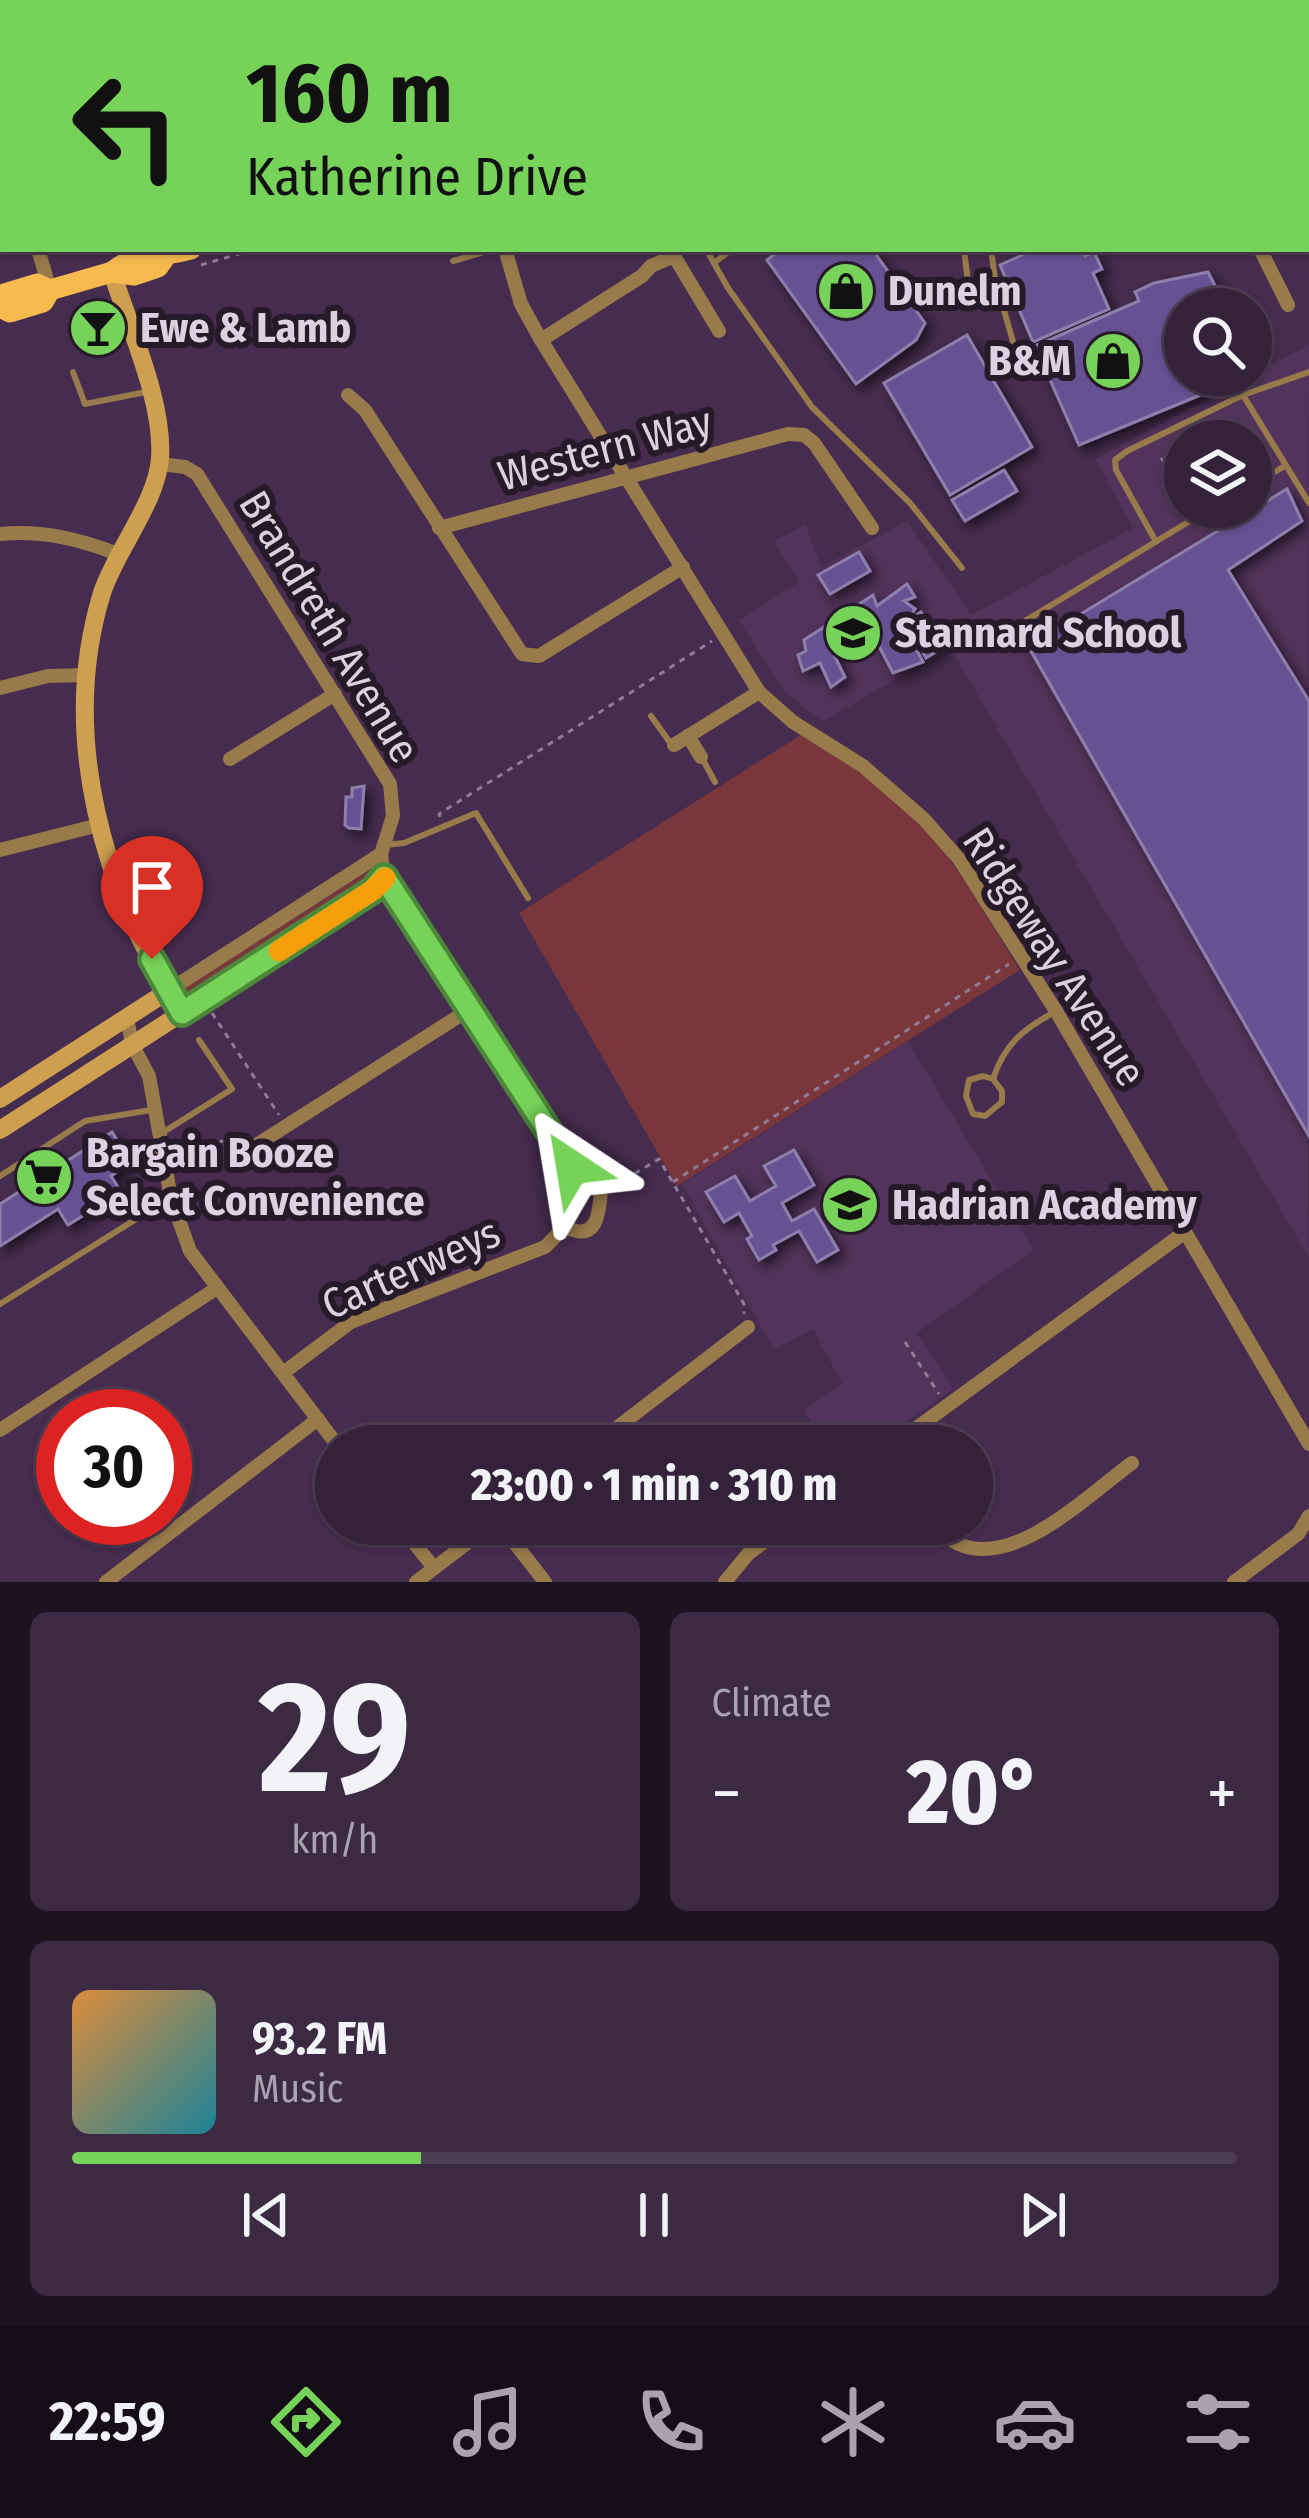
<!DOCTYPE html>
<meta charset="utf-8">
<style>
body{margin:0;font-family:"Fira Sans Condensed",sans-serif;background:#3c2942;color:#f1f3f6;height:100vh;display:flex;flex-direction:column;font-size:45px;white-space:nowrap}
*{box-sizing:border-box;margin:0}
p{font-size:39px;color:#a9a3af}
.icon{flex:none;width:66px;height:66px;fill:none;stroke:currentColor;stroke-width:2;stroke-linecap:round;stroke-linejoin:round}
.map{position:relative;height:1582px;overflow:hidden}
.drawer{display:flex;flex-direction:column;gap:30px;padding:30px;background:#1d1220;flex:1}
.drawer>*{flex:none}
.guide{position:absolute;left:0px;top:0px;width:1311px;height:252px;box-shadow:0 3px 9px #0004,0 0 0 3px #4e3e54;background:#77d259;color:#111;overflow:hidden}
.fabs{position:absolute;left:1164px;top:288px;display:grid;gap:24px}
.fabs a{display:grid;place-items:center;width:108px;height:108px;border-radius:50%;background:#34213a;box-shadow:0 3px 9px #0004,0 0 0 3px #4e3e54;font-size:60px}
.speed{position:absolute;left:36px;top:1389px;display:flex;gap:24px;font-size:60px;font-weight:700;text-align:center}
.speed>*{display:grid;place-content:center;width:156px;height:156px;border-radius:50%;background:#34213a;box-shadow:0 3px 9px #0004,0 0 0 3px #4e3e54;line-height:1}
.speed .limit{border:18px solid #d22;background:#fff;color:#111}
.pin{position:absolute;display:grid;place-items:center;width:102px;height:102px;color:#fff;margin:-123px -51px;border-radius:50% 50% 50% 0;rotate:-45deg;box-shadow:0 0 12px #0007}
.pin .icon{rotate:45deg}
.me{position:absolute;width:132px;margin:-66px;rotate:327deg;stroke-linejoin:round;filter:drop-shadow(0 0 9px #0008)}
.turn{display:flex;align-items:center;gap:42px;height:252px;padding:0 48px;font-size:54px}
.turn .icon{width:156px;height:156px;stroke-width:2.5}
.turn b{display:block;font-size:84px;line-height:102px}
.big{font-size:90px;font-weight:800;line-height:1.1}
.drawer .tile{flex:1;display:flex;flex-direction:column;justify-content:center;gap:18px;min-width:0;padding:0 42px;border-radius:18px;background:#3c2942}
.drawer .dial{align-items:center;gap:0}
.dial b{font-size:156px;line-height:1}
.song{display:flex;align-items:center;gap:36px}
.cover{width:144px;height:144px;border-radius:18px;background:linear-gradient(135deg,hsl(30 70% 55%),hsl(190 70% 35%))}
.played{height:12px;border-radius:6px;background:linear-gradient(90deg,#77d259 30%,#4e3e54 30%)}
.keys{display:flex;justify-content:space-around;direction:ltr}
.heat{display:flex;justify-content:space-between;align-items:center;font-size:66px;direction:ltr}
.drawer .tiles{flex:1;display:grid;gap:30px;grid-template-columns:1fr 1fr}
.tile:last-child{grid-column:span 2}
.trip{position:absolute;left:315px;top:1425px;width:678px;height:120px;border-radius:60px;background:#34213a;box-shadow:0 3px 9px #0004,0 0 0 3px #4e3e54;font-weight:800;line-height:120px;text-align:center}
.tabs{display:flex;height:192px;justify-content:space-around;align-items:center;background:#150d17;color:#a9a3af}
.tabs .icon{width:84px;height:84px}
.tabs .current{color:#77d259}
.tabs b{font-size:54px;color:#f1f3f6}
.map>svg:first-child{display:block}
.built{fill:#52335b;fill-rule:evenodd}
.green{fill:#7a373b}
.building{fill:#685193;stroke:#8d7fab;stroke-width:3;filter:url(#shadow)}
.lines{fill:none;stroke-linecap:round;stroke-linejoin:round}
.path{stroke:#917c97;stroke-width:3;stroke-dasharray:6 6;stroke-linecap:butt}
.lane{stroke:#987a4b;stroke-width:6}
.street{stroke:#987a4b;stroke-width:14}
.secondary{stroke:#cd9f4f;stroke-width:18}
.primary{stroke:#f7ba4f;stroke-width:21}
.route-casing{stroke:#4d883a;stroke-width:30}
.route{stroke:#77d259;stroke-width:21}
.slow{stroke:#f59e0b;stroke-width:21}
.labels{text-anchor:middle;dominant-baseline:central;stroke-width:12;stroke-linejoin:round;paint-order:stroke}
.poi-label{font-size:42px;font-weight:bold;fill:#dfcfe3;stroke:#261a29;text-anchor:start}
.street-label{font-size:42px;fill:#dfcfe3;stroke:#261a29}
</style>
<div class="map">
<svg width="1309" height="1582" viewBox="0 0 1309 1582">
<defs>
<filter id="shadow"><feDropShadow dx="5.5" dy="5.5" stdDeviation="6" flood-color="#0009"/></filter>
</defs>
<rect width="100%" height="100%" fill="#462c4e"/>
<g class="built">
<path d="M 1309,345 L 1308,1183 L 1309,1258 L 950,648 L 822,722 L 784,691 L 739,620 L 799,582 L 774,541 L 806,525 L 821,567 L 907,521 L 971,615 L 1133,528 L 1095,459 ZM 1185,441 L 1251,441 L 1251,507 L 1185,507 Z"/>
<path d="M 908,1041 L 1033,1250 L 917,1333 L 953,1389 L 873,1446 L 828,1446 L 803,1410 L 842,1383 L 813,1329 L 774,1350 L 682,1184 Z"/>
</g>
<g class="green">
<path d="M 801,735 C 841,760 881,783 914,817 C 957,861 987,919 1020,970 L 677,1186 L 519,913 Z"/>
<path d="M 372,869 L 377,880 L 185,1002 L 179,992 Z"/>
</g>
<g class="building">
<path d="M 781,249 L 872,249 L 925,323 L 916,340 L 856,384 L 767,260 Z"/>
<path d="M 1036,249 L 1082,249 L 1085,256 L 1094,252 L 1102,269 L 1093,273 L 1109,309 L 1033,342 L 1000,265 Z"/>
<path d="M 1208,272 L 1227,309 L 1185,309 L 1185,375 L 1249,375 L 1079,445 L 1035,346 L 1139,301 L 1135,292 L 1154,283 Z"/>
<path d="M 967,335 L 1032,447 L 950,495 L 884,383 Z"/>
<path d="M 1004,470 L 1017,491 L 965,521 L 952,500 Z"/>
<path d="M 1287,489 L 1302,521 L 1228,570 L 1309,701 L 1309,1136 L 1028,646 Z"/>
<path d="M 859,552 L 870,571 L 830,594 L 818,575 Z"/>
<path d="M 907,584 L 915,597 L 904,601 L 915,609 L 910,617 L 899,617 L 923,662 L 893,673 L 870,629 L 834,655 L 845,677 L 831,687 L 820,663 L 803,671 L 798,655 L 806,651 L 804,640 L 873,595 L 877,606 Z"/>
<path d="M 921,612 L 942,648 L 926,658 L 905,622 Z"/>
<path d="M 364,786 L 361,829 L 349,828 L 345,825 L 346,797 L 352,797 L 352,788 Z"/>
<path d="M 112,1132 L 131,1162 L 111,1176 L 121,1192 L 68,1225 L 58,1209 L 0,1246 L 0,1204 Z"/>
<path d="M 794,1150 L 814,1185 L 782,1203 L 792,1221 L 814,1209 L 838,1250 L 817,1262 L 799,1231 L 773,1245 L 776,1250 L 759,1260 L 747,1239 L 752,1236 L 739,1213 L 724,1222 L 706,1192 L 735,1176 L 750,1201 L 776,1186 L 764,1166 Z"/>
</g>
<g class="lines">
<g class="path">
<path d="M 399,0 L 400,3"/>
<path d="M 985,0 L 986,3"/>
<path d="M 1186,3 L 1186,0"/>
<path d="M 0,30 L 3,29"/>
<path d="M 201,265 L 256,249"/>
<path d="M 1161,458 L 1174,478"/>
<path d="M 1183,493 L 1185,496"/>
<path d="M 440,817 L 439,814 L 712,641"/>
<path d="M 212,1013 L 279,1115"/>
<path d="M 179,1172 L 223,1140 L 236,1145"/>
<path d="M 673,1182 L 1009,964"/>
<path d="M 614,1186 L 659,1159 L 744,1304 L 744,1314"/>
<path d="M 905,1342 L 939,1394"/>
</g>
<g class="lane">
<path d="M 857,0 L 858,3"/>
<path d="M 916,0 L 918,3"/>
<path d="M 1015,0 L 1015,3"/>
<path d="M 1071,3 L 1090,0"/>
<path d="M 706,249 L 728,288 L 812,407 L 910,503 L 962,568"/>
<path d="M 964,249 L 971,307"/>
<path d="M 991,249 L 995,279 L 1018,359"/>
<path d="M 453,261 L 494,249"/>
<path d="M 714,263 L 732,249"/>
<path d="M 73,372 L 85,404 L 146,392"/>
<path d="M 1309,372 L 1243,395 L 1309,503"/>
<path d="M 1251,485 L 1285,466"/>
<path d="M 1155,540 L 1116,470 L 1115,460 L 1127,451 L 1243,395"/>
<path d="M 989,643 L 1213,507"/>
<path d="M 651,716 L 671,744"/>
<path d="M 703,760 L 715,782"/>
<path d="M 386,845 L 404,843 L 476,813 L 528,898"/>
<path d="M 993,1079 L 983,1076 L 969,1080 L 966,1096 L 973,1114 L 985,1116 L 1002,1102 L 1002,1091 L 993,1079 C 1004,1045 1023,1029 1053,1013"/>
<path d="M 162,1133 L 232,1089 L 199,1040"/>
<path d="M 0,1176 L 85,1121 L 151,1110"/>
<path d="M 0,1304 L 170,1198"/>
</g>
<g class="street">
<path d="M 720,0 L 722,3"/>
<path d="M 970,0 L 970,3"/>
<path d="M 1223,3 L 1224,0"/>
<path d="M 0,117 L 3,128"/>
<path d="M 0,159 L 3,158"/>
<path d="M 1308,192 L 1309,192"/>
<path d="M 38,249 L 50,290"/>
<path d="M 505,249 L 521,304 L 541,340 L 759,692 L 793,722 L 863,766 L 924,819 L 959,859 L 1056,1011 L 1309,1444"/>
<path d="M 1260,249 L 1288,305"/>
<path d="M 541,340 L 642,276 L 651,266 L 674,256 L 719,331"/>
<path d="M 348,395 L 365,410 L 522,654 L 539,656 L 683,567"/>
<path d="M 160,464 L 185,467 L 197,474 L 390,784 L 393,816 L 381,854 L 384,877 L 373,890 L 182,1013"/>
<path d="M 439,528 L 788,434 L 804,435 L 814,443 L 872,528"/>
<path d="M 0,534 C 42,530 79,539 118,554"/>
<path d="M 0,688 L 48,676 L 87,675"/>
<path d="M 688,736 L 701,757"/>
<path d="M 674,745 L 759,692"/>
<path d="M 230,759 L 335,694"/>
<path d="M 0,850 L 99,825"/>
<path d="M 168,991 L 381,854"/>
<path d="M 127,1018 L 132,1044 L 149,1076 L 171,1198 L 190,1251 L 338,1446"/>
<path d="M 250,1149 L 470,1009"/>
<path d="M 566,1227 C 596,1242 599,1216 601,1191 L 596,1183 L 577,1181"/>
<path d="M 283,1373 L 351,1322 L 545,1247 C 569,1224 585,1202 572,1167 L 384,877"/>
<path d="M 0,1430 L 217,1288"/>
<path d="M 593,1446 L 748,1327"/>
<path d="M 892,1446 L 1185,1232"/>
<path d="M 399,1524 L 434,1568"/>
<path d="M 500,1524 L 545,1582"/>
<path d="M 930,1524 C 939,1531 950,1541 961,1545 C 1017,1567 1089,1494 1132,1463"/>
<path d="M 106,1582 L 318,1419"/>
<path d="M 416,1582 L 492,1524"/>
<path d="M 725,1582 L 748,1554 L 788,1524"/>
<path d="M 1234,1582 L 1298,1534 L 1309,1516"/>
</g>
<g class="secondary">
<path d="M 0,1099 L 168,991"/>
<path d="M 0,1130 L 182,1013 C 104,892 58,736 102,593 C 116,550 157,502 160,458 C 164,402 129,327 112,272"/>
</g>
<g class="primary">
<path d="M 1308,6 L 1309,6"/>
<path d="M 1308,25 L 1309,25"/>
<path d="M 112,272 C 141,249 158,259 191,249"/>
<path d="M 0,301 L 4,294 L 37,284 L 50,290 L 112,272 L 134,275 L 158,267 L 165,257"/>
<path d="M 0,307 L 10,312 L 43,302 L 50,290"/>
</g>
</g>
<g class="lines">
<g class="route-casing">
<path id="route" d="M 152,959 L 182,1013 L 373,890 L 384,877 L 572,1167"/>
</g>
<use href="#route" class="route"/>
<path class="slow" d="M 279,951 L 373,890 L 385,878"/>
</g>
<defs>
<g id="shop-disc" transform="scale(3)"><circle r="9.5" fill="#77d259" stroke="#261a29"/><path d="M-5-2.5h2.3a2.7 3.5 0 0 1 5.4 0H5L5.5 6h-11ZM-1.5-2.5h3a1.5 2.3 0 0 0-3 0Z" fill="#111"/></g>
<g id="bar-disc" transform="scale(3)"><circle r="9.5" fill="#77d259" stroke="#261a29"/><path d="M-6-5H6L.8 .8V4.5H3.5V6h-7V4.5H-.8V.8Z" fill="#111"/></g>
<g id="school-disc" transform="scale(3)"><circle r="9.5" fill="#77d259" stroke="#261a29"/><path d="M0-5L7-2L0 1L-7-2ZM-4 1L0 2.5L4 1V4Q0 6-4 4Z" fill="#111"/></g>
<g id="supermarket-disc" transform="scale(3)"><circle r="9.5" fill="#77d259" stroke="#261a29"/><path d="M-6-5.5h2.5l.6 2H6L4.5 2H-2.5L-4.4-4H-6ZM-1.5 3.2a1.3 1.3 0 1 0 .1 0ZM3 3.2a1.3 1.3 0 1 0 .1 0Z" fill="#111"/></g>
</defs>
<g fill-rule="evenodd">
<use href="#shop-disc" x="846" y="291"/>
<use href="#bar-disc" x="98" y="328"/>
<use href="#shop-disc" x="1113" y="361"/>
<use href="#school-disc" x="853" y="633"/>
<use href="#supermarket-disc" x="44" y="1177"/>
<use href="#school-disc" x="850" y="1205"/>
</g>
<g class="labels">
<g class="poi-label">
<text x="888" y="291">Dunelm</text>
<text x="140" y="328">Ewe &amp; Lamb</text>
<text x="1071" y="361" text-anchor="end">B&amp;M</text>
<text x="895" y="633">Stannard School</text>
<text x="86" y="1153">Bargain Booze<tspan x="86" dy="48">Select Convenience</tspan></text>
<text x="892" y="1205">Hadrian Academy</text>
</g>
<g class="street-label">
<text transform="translate(605 449) rotate(-15)">Western Way</text>
<text transform="translate(329 627) rotate(59)">Brandreth Avenue</text>
<text transform="translate(1054 957) rotate(57)">Ridgeway Avenue</text>
<text transform="translate(411 1269) rotate(-24)">Carterweys</text>
</g>
</g>
</svg>
<div class="fabs">
<a><svg class="icon" aria-label="search" viewBox="0 0 24 24"><circle cx="10" cy="10" r="6"/><path d="M15 15l6 6"/></svg></a>
<a><svg class="icon" aria-label="layers" viewBox="0 0 24 24"><path d="M12 4l9 5-9 5-9-5zM3 14l9 5 9-5"/></svg></a>
</div>
<div class="speed"><div class="limit">30</div></div>
<div class="pin" style="left:152px;top:959px;background:#d93025"><svg class="icon" aria-label="arrive" viewBox="0 0 24 24"><path d="M6 21V4h12l-3 4 3 4H6"/></svg></div>
<svg class="me" style="left:572px;top:1167px" viewBox="-20 -20 40 40"><path d="M0-17L14 15 0 8-14 15z" fill="#77d259" stroke="#fff" stroke-width="4"/></svg>
<div class="trip">23:00 · 1 min · 310 m</div>
<div class="guide">
<div class="turn"><svg class="icon" aria-label="left" viewBox="0 0 24 24"><path d="M17 20v-9H6M10 6l-5 5 5 5"/></svg><div><b>160 m</b>Katherine Drive</div></div>
</div>
</div>
<section class="drawer">
<div class="tiles">
<div class="tile dial"><b>29</b><p>km/h</p></div>
<div class="tile"><p>Climate</p>
<div class="heat"><a>−</a><b class="big">20°</b><a>+</a></div>
</div>
<div class="tile">
<div class="song"><i class="cover"></i><div><b>93.2 FM</b><p>Music</p></div></div>
<div class="played"></div>
<div class="keys"><svg class="icon" aria-label="previous" viewBox="0 0 24 24"><path d="M18 5L8 12l10 7zM5 5v14"/></svg><svg class="icon" aria-label="pause" viewBox="0 0 24 24"><path d="M8 5v14M16 5v14"/></svg><svg class="icon" aria-label="next" viewBox="0 0 24 24"><path d="M6 5l10 7-10 7zM19 5v14"/></svg></div>
</div>
</div>
</section>
<nav class="tabs">
<b>22:59</b>
<svg class="icon current" aria-label="directions" viewBox="0 0 24 24"><path d="M12 3l9 9-9 9-9-9zM9 14v-3h6M13 9l2 2-2 2"/></svg>
<svg class="icon" aria-label="music" viewBox="0 0 24 24"><path d="M9 18V5l10-2v13"/><circle cx="6" cy="18" r="3"/><circle cx="16" cy="16" r="3"/></svg>
<svg class="icon" aria-label="phone" viewBox="0 0 24 24"><path d="M5 4h4l2 5-3 2q2 4 5 5l2-3 5 2v4C11 20 4 13 5 4z"/></svg>
<svg class="icon" aria-label="climate" viewBox="0 0 24 24"><path d="M12 3v18M4 7l16 10M4 17L20 7"/></svg>
<svg class="icon" aria-label="car" viewBox="0 0 24 24"><path d="M5 17H2v-5l4-1 3-4h7l3 4 3 1v5h-3M9 17h6M6 11h13"/><circle cx="7" cy="17" r="2"/><circle cx="17" cy="17" r="2"/></svg>
<svg class="icon" aria-label="filters" viewBox="0 0 24 24"><path d="M4 7h16M4 17h16"/><circle cx="9" cy="7" r="2"/><circle cx="15" cy="17" r="2"/></svg>
</nav>
